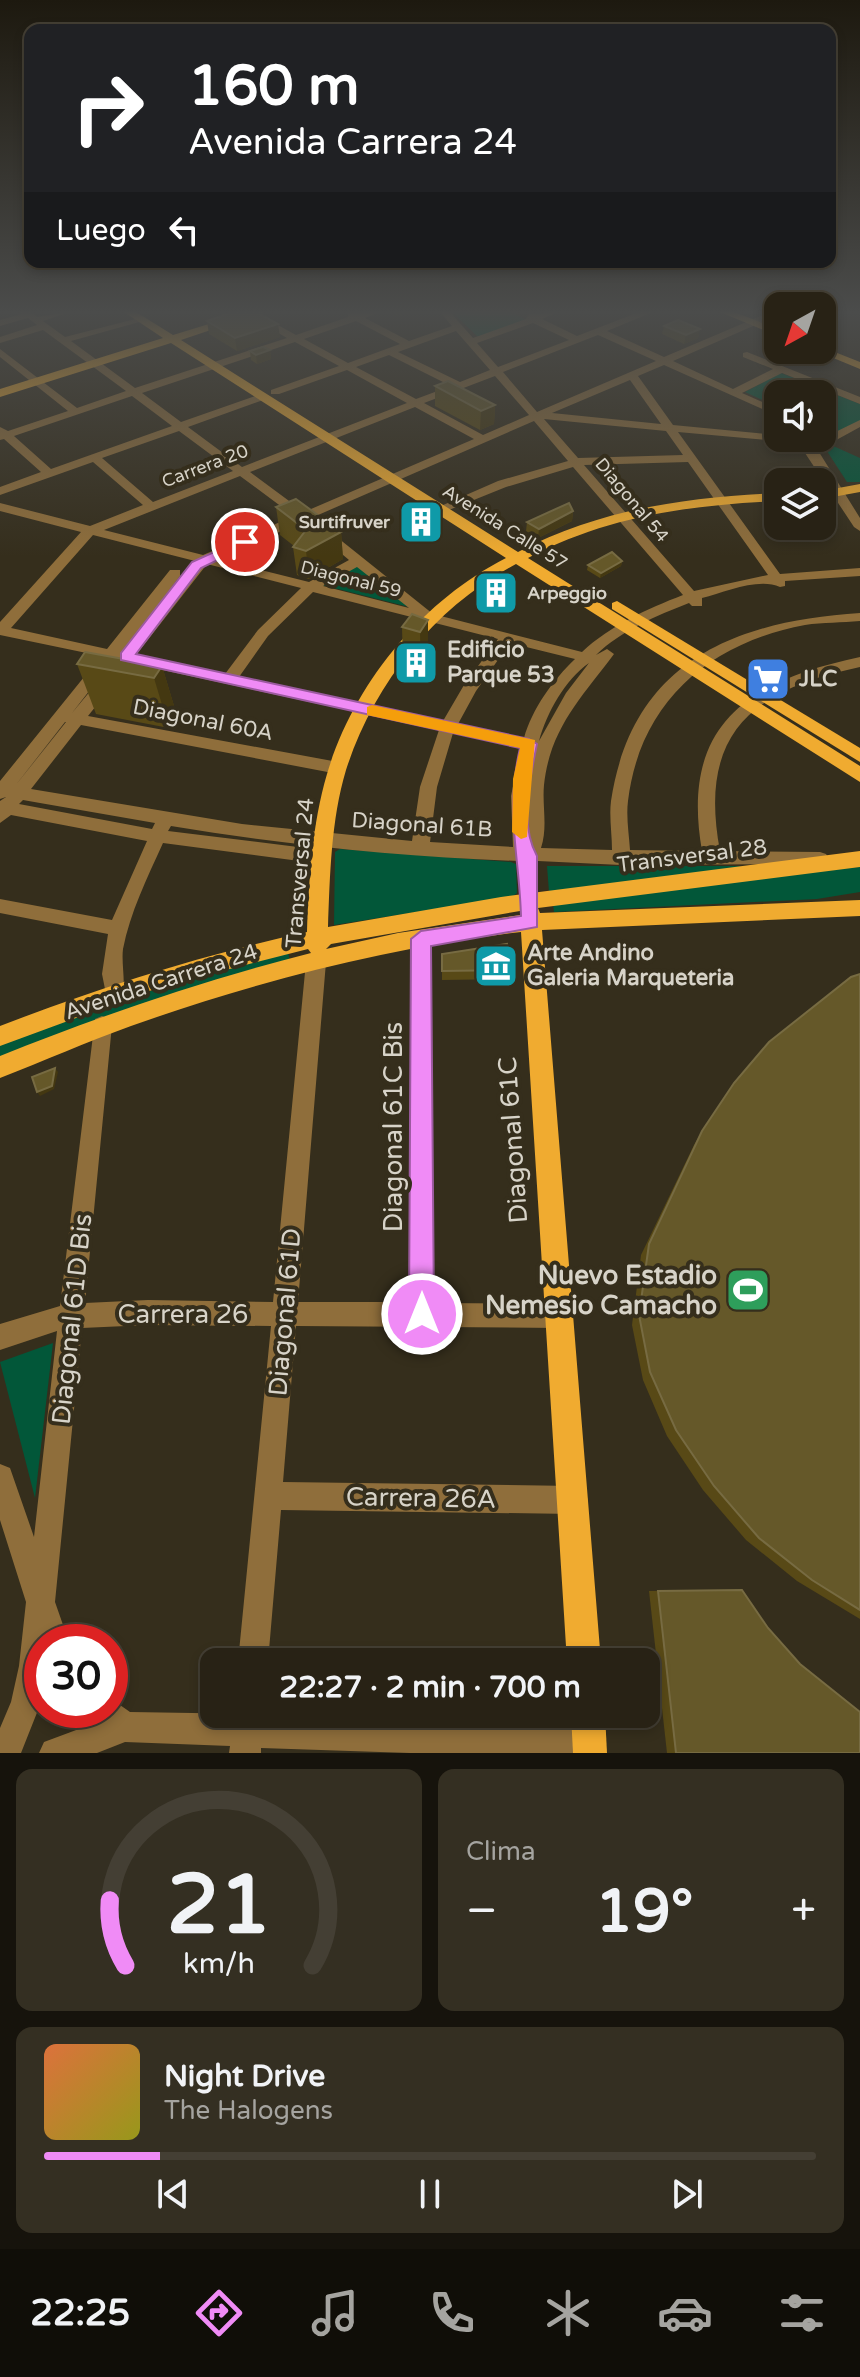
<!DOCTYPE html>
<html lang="es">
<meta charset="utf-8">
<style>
body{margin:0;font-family:"Varela Round",sans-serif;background:#342f22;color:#f1f3f6;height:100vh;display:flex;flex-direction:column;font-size:30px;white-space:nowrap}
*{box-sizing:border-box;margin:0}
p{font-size:26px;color:#a5a4a0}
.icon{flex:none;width:44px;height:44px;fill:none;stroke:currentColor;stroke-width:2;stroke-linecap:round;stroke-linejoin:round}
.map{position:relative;height:1753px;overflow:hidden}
.sheet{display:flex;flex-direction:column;gap:16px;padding:16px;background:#16130c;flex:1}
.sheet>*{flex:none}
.hud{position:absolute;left:24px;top:24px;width:812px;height:244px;border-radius:16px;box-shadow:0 4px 12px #0003,0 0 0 2px #443f34;background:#202124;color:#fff;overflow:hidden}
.needle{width:52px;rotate:220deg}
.buttons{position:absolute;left:764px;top:292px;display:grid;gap:16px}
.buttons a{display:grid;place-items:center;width:72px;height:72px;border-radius:16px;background:#282215;box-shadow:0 4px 12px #0003,0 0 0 2px #443f34;font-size:40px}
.speed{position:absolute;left:24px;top:1624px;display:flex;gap:16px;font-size:40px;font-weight:700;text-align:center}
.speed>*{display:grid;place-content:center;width:104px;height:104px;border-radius:50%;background:#282215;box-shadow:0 4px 12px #0003,0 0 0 2px #443f34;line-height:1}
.speed .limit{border:12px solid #d22;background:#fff;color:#111}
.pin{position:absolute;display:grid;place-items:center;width:68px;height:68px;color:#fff;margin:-34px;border:4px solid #fff;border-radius:50%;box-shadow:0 2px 8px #0007}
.me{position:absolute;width:88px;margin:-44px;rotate:0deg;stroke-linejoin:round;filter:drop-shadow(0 0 6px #0008)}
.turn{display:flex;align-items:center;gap:28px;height:168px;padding:0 32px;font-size:36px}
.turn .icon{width:104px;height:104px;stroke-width:2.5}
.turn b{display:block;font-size:56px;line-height:68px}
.then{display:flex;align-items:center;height:76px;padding:0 32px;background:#0003;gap:16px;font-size:30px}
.big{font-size:60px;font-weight:700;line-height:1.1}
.sheet .widget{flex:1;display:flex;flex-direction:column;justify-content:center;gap:12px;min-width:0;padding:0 28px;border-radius:16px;background:#342f22}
.sheet .dial{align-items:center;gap:0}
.dial svg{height:208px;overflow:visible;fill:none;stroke:#443f34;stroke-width:7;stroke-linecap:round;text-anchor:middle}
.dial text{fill:#f1f3f6;stroke:none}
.song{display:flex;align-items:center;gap:24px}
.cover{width:96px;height:96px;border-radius:12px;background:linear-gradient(135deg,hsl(20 70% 55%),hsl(60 70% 35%))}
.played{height:8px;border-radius:4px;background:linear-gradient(90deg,#f08bf6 15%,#443f34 15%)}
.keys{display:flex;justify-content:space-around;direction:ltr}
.heat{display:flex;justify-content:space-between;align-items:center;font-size:44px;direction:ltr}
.sheet .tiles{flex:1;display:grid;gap:16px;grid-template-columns:1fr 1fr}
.widget:last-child{grid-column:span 2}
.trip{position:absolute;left:200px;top:1648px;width:460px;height:80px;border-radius:16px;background:#282215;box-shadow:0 4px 12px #0003,0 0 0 2px #443f34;font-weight:700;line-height:80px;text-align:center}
.menu{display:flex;height:128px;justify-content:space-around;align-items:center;background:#100e08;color:#a5a4a0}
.menu .icon{width:56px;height:56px}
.menu .current{color:#f08bf6}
.menu b{font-size:36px;color:#f1f3f6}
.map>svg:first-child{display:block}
.green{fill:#025739}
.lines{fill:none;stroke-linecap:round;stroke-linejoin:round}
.minor{fill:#8f6e3b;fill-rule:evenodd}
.major{fill:#f0ab30;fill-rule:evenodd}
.wall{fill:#584916}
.shaded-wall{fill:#443811}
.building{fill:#655829;stroke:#776b42;stroke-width:2}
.route{fill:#f08bf6;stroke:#9c5aa0;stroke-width:2}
.slow{fill:#f59e0b}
.labels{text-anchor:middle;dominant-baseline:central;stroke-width:8;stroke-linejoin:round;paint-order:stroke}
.far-street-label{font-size:18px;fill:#d7d3c8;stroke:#352e1c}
.far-poi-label{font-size:18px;font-weight:bold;fill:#d7d3c8;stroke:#352e1c;text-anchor:end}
.poi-label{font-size:22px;font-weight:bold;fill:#d7d3c8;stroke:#352e1c;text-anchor:start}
.street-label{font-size:22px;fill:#d7d3c8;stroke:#352e1c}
.near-street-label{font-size:26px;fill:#d7d3c8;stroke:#352e1c}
.near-poi-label{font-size:26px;font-weight:bold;fill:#d7d3c8;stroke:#352e1c;text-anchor:end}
</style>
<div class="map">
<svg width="860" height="1753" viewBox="0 0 860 1753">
<rect width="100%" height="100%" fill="#352e1c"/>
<g class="green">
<path d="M 452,312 L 512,312 L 526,320 L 478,337 Z"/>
<path d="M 781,373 L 860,404 L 860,421 L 839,432 L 822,426 L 822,394 L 778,394 L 778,407 L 745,392 Z"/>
<path d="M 831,445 L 860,458 L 860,482 L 847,482 L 825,448 Z"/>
<path d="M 358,566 L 413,608 L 322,585 Z"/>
<path d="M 340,849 L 511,862 L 516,864 L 517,893 L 512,897 L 334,925 L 335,852 Z"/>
<path d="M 547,866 L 740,866 L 741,868 L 549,892 Z"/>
<path d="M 860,867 L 860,892 L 817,899 L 554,912 L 553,904 L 797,872 Z"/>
<path d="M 288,952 L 290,961 L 0,1058 L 0,1044 L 112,1002 Z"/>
<path d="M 53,1343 L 35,1498 L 0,1362 Z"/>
</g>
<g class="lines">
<g class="minor">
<path d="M 20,312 L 31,312 L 37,317 L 69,312 L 43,321 L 65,337 L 143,317 L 143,321 L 71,341 L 135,388 L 287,338 L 242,312 L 254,312 L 296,335 L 348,317 L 348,313 L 379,312 L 365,318 L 409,341 L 452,326 L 440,312 L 450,312 L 473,338 L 526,319 L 529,314 L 558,312 L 542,319 L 577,336 L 639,312 L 653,312 L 607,331 L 664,357 L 770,312 L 778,312 L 778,315 L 673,361 L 733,389 L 773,369 L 743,357 L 743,353 L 747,352 L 860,397 L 860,404 L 782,373 L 742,393 L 778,409 L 778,416 L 664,365 L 638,376 L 673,425 L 778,435 L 778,438 L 823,438 L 860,420 L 860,427 L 829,444 L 814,444 L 860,518 L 860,531 L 854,527 L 805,453 L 802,443 L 678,432 L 780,574 L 860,568 L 860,576 L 785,581 L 785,586 L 780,587 C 759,577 725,592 702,598 L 702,606 L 692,606 L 689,603 C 656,616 622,630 596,655 L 607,649 L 614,654 C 582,697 550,728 544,785 C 542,806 548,827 541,848 L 612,850 C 612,834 609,816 611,801 C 632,662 734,621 860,613 L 860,621 C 842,623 823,622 805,625 C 709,643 640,702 628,801 C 626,817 629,834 630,850 L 702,851 C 680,725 747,681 860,657 L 860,667 C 751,690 698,734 720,851 L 820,852 L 826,854 L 829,859 L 826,864 L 621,865 L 538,861 L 538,900 L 535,905 L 523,905 L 520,900 L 520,861 C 403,857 287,845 171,826 L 168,831 L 322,850 L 331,857 L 322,864 L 163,843 C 147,878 130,913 123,949 C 121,965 127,986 121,999 L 114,1002 L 107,999 L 102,974 L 108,934 L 0,913 L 0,899 L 112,920 L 147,841 L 11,815 L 0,823 L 0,801 L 6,797 L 0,799 L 0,781 L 101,656 L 0,635 L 0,622 L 81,532 L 0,511 L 0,503 L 90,526 L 143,505 L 93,462 L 0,495 L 0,487 L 41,472 L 4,439 L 0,440 L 0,427 L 8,431 L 68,411 L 0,357 L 0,349 L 77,408 L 126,391 L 43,330 L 0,343 L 0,337 L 37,325 L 28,318 L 0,326 L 0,320 L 22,314 ZM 356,321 L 400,344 L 348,363 L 304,339 ZM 533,323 L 569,340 L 498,367 L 477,343 ZM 456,331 L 490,370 L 460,382 L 398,352 ZM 598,335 L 656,361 L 537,412 L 503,372 ZM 295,342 L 339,366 L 271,390 L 271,394 L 279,394 L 347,370 L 407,403 L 242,467 L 188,427 L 266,399 L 266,395 L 258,395 L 181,422 L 142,393 ZM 389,355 L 451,386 L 416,399 L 356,367 ZM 495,376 L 529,415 L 483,435 L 424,403 ZM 630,380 L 661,424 L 552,413 ZM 132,396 L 172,426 L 51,469 L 14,436 ZM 415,407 L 474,439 L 304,512 L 250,472 ZM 544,419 L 666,431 L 683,455 L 578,458 ZM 534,421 L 568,461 L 498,481 L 434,509 L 444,512 L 506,487 L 573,467 L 683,595 C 647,609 611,625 582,652 L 433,614 L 328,530 L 317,533 L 349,560 L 309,582 L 217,559 ZM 179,431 L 233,471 L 153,502 L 102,458 ZM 688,462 L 768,575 L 694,591 L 584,465 ZM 240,476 L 294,516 L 203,555 L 104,530 ZM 93,535 L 195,561 L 123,652 L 180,576 L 180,570 L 170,570 L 107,649 L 11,628 ZM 207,564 L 301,588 L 258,630 L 225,674 L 136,655 ZM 357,567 L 409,608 L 323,586 ZM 313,592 L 498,639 L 464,685 L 443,721 L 239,677 L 268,636 ZM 510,643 L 575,659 C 553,680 532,709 524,738 L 458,724 L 476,691 ZM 114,659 L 116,660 L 72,713 ZM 130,663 L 439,730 L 420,787 L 412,841 L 242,824 L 31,789 L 81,725 L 338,774 L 346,768 L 338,762 L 88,716 ZM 589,663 L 566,693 L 539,741 C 547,712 565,680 589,663 ZM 65,722 L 66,722 L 15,786 ZM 453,733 L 521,748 L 511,796 L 513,847 L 430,842 L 437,787 ZM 23,800 L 40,803 L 155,823 L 152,829 L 19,804 Z"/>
<path d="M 421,931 L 428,933 L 430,939 L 434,1303 L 560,1304 L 569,1307 L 572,1316 L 569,1325 L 560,1328 L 296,1326 L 283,1482 L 574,1486 L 584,1490 L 588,1500 L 584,1510 L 574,1514 L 281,1510 L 268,1662 L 238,1662 L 271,1326 L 148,1325 L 82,1328 L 55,1602 L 69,1642 L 42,1642 L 42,1700 L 21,1753 L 0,1753 L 0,1728 L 11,1702 L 19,1666 L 26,1602 L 0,1520 L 0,1464 L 10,1468 L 34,1537 L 57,1331 L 0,1350 L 0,1324 L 60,1306 L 95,1019 L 102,1016 L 109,1019 L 112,1025 L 85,1303 L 148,1300 L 273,1302 L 306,962 L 309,956 L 316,954 L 323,956 L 326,962 L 298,1302 L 410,1302 L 412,939 L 414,933 Z"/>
<path d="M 110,1698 L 130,1712 L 263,1714 L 263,1717 L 590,1728 L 601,1733 L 606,1744 L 602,1753 L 410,1753 L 261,1748 L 261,1753 L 229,1753 L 230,1746 L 125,1742 L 97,1753 L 39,1753 L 44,1742 L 95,1723 L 88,1710 L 110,1710 Z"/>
</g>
<g class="major">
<path d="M 124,312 L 136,312 L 173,335 L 248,312 L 264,312 L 181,340 L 518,552 C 600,509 687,497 778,493 L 778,501 C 690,505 607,516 528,558 L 860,766 L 860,782 L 516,564 C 435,607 374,683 346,770 C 331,820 330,875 328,927 L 501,897 L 860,851 L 860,867 L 538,908 L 540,913 L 860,900 L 860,916 L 542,930 L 601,1662 L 567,1662 L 521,932 C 387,948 258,981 131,1026 C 86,1042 44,1061 0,1078 L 0,1056 C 102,1015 205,980 311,953 L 308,949 L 163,986 L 0,1046 L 0,1026 C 101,987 202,955 307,932 C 309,879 312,825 327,774 C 354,683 422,601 506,558 L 171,343 L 0,397 L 0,389 L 163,338 ZM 520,911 L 520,915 L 398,933 L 326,949 L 331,944 Z"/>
<path d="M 720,312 L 734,312 L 778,329 L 778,336 Z"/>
<path d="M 822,347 L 860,362 L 860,369 L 814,350 L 822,350 Z"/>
<path d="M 860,484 L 860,492 L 822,499 L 822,491 Z"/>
<path d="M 617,601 L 860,748 L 860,762 L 612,609 L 612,603 Z"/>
<path d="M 571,1714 L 605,1714 L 607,1753 L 573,1753 Z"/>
</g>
</g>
<g class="wall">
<path d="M 207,321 L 280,337 L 237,351 L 209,334 Z"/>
<path d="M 664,326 L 700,329 L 698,338 L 684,344 L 662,334 Z"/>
<path d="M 270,350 L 271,359 L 257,364 L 251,360 L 250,351 Z"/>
<path d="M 435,386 L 495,405 L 494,424 L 480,430 L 435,406 Z"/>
<path d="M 276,507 L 341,532 L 343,559 L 309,579 L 297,575 L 293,547 L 294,546 L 280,535 Z"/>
<path d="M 573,511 L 572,521 L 538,538 L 526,531 L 527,522 Z"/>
<path d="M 622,561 L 621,566 L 600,578 L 587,570 L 588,565 Z"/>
<path d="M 479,587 L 515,589 L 494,604 L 478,597 Z"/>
<path d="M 428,620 L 428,659 L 421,671 L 403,666 L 402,627 Z"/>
<path d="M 77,664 L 162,666 L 177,716 L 169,728 L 96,714 Z"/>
<path d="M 442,954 L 510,970 L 509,979 L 442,980 Z"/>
<path d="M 860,974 L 860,1619 L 797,1581 L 746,1540 L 703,1490 L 667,1436 L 643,1380 L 632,1325 L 641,1255 L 694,1145 L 702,1131 Z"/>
<path d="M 742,1590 L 768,1628 L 800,1664 L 860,1753 L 667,1753 L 649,1591 Z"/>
</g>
<g class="shaded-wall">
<path d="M 393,312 L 430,312 L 393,316 Z"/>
<path d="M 278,324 L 280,337 L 237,351 L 235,338 Z"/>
<path d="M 700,329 L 698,338 L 684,344 L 686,335 Z"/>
<path d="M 270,350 L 271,359 L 257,364 L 256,355 Z"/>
<path d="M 495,405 L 494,424 L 480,430 L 481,411 Z"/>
<path d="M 573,511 L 572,521 L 538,538 L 539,529 Z"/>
<path d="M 341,532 L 343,559 L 309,579 L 306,551 Z"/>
<path d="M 622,561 L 621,566 L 600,578 L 601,573 Z"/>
<path d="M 515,579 L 515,589 L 494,604 L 494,595 Z"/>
<path d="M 428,620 L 428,659 L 421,671 L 420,632 Z"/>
<path d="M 162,666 L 177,716 L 169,728 L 154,678 Z"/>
<path d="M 55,1068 L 58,1072 L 54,1089 L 40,1096 L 37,1092 Z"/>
</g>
<g class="building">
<path d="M 233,312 L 256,312 L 278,324 L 235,338 L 207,321 Z"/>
<path d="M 678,320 L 700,329 L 686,335 L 664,326 Z"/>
<path d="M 263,347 L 270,350 L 256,355 L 250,351 Z"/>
<path d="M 448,381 L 495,405 L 481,411 L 435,386 Z"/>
<path d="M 296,499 L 341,532 L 306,551 L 293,547 L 306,530 L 276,507 Z"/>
<path d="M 569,503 L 573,511 L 539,529 L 527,522 Z"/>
<path d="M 612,552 L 622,561 L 601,573 L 588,565 Z"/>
<path d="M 500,572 L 515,579 L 494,595 L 479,587 Z"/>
<path d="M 412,614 L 428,620 L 420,632 L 402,627 Z"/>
<path d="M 85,652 L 162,666 L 154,678 L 77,664 Z"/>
<path d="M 507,944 L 510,970 L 442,971 L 442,954 Z"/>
<path d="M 860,974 L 860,1610 L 812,1580 L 759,1538 L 714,1486 L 676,1430 L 650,1372 L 639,1315 L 649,1244 L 702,1131 L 734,1083 L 769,1042 L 851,977 Z"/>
<path d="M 55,1068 L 52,1086 L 37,1092 L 32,1077 Z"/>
<path d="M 742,1590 L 768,1628 L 800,1664 L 860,1712 L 860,1753 L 676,1753 L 658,1591 Z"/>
</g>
<linearGradient id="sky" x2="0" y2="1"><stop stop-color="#1d190f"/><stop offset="0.56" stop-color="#4b4c4b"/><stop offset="1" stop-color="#4b4c4b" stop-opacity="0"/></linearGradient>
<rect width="860" height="557" fill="url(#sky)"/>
<path class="route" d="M 245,538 L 251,542 L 249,545 L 201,568 L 136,654 L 529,739 L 537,744 C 530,779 519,824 537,856 L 537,927 L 431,946 L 434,1314 L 431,1322 L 422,1326 L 413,1322 L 409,1314 L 411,939 L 421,931 L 521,916 C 519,852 505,813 520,748 L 121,660 L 121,653 L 192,562 Z"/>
<path class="slow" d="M 372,705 L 535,740 L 527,837 L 521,839 L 512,832 L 513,779 L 520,748 L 367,715 L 367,707 Z"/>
<defs>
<g id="building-square" transform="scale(2.3)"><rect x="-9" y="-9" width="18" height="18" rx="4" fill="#0f9aa8" stroke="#352e1c"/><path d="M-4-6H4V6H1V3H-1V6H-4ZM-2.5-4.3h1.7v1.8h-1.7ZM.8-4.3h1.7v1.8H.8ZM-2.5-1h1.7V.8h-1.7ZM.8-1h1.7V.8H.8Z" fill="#fff"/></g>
<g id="supermarket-square" transform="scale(2.3)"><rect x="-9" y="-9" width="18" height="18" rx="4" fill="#3f7fe0" stroke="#352e1c"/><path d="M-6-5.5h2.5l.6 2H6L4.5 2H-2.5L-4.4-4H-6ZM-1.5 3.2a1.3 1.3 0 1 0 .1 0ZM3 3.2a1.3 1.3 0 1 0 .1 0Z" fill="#fff"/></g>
<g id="museum-square" transform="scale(2.3)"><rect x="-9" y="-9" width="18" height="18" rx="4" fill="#0f9aa8" stroke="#352e1c"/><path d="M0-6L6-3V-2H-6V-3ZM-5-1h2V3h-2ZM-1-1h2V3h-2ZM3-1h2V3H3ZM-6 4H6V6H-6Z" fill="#fff"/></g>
<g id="stadium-square" transform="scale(2.3)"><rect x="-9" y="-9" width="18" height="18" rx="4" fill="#2e9e5b" stroke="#352e1c"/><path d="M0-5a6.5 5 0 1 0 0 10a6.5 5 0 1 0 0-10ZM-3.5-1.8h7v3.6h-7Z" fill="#fff"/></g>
</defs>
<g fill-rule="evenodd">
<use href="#building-square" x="421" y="522"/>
<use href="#building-square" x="496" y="593"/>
<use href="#building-square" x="416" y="663"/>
<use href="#supermarket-square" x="768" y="679"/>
<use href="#museum-square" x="496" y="966"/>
<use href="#stadium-square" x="748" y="1290"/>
</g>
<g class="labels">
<g class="far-street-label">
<text transform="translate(205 466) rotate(-21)">Carrera 20</text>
<text transform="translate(632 500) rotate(50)">Diagonal 54</text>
<text transform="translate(505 527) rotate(32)">Avenida Calle 57</text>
<text transform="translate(351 579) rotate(14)">Diagonal 59</text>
</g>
<g class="far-poi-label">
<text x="390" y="522">Surtifruver</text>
<text x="527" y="593" text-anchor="start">Arpeggio</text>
</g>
<g class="poi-label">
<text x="447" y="650">Edificio<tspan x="447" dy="25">Parque 53</tspan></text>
<text x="799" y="679">JLC</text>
<text x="527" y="953">Arte Andino<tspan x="527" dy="25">Galeria Marqueteria</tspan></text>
</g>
<g class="street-label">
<text transform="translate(203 720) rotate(11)">Diagonal 60A</text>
<text transform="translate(422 825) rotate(4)">Diagonal 61B</text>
<text transform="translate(692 856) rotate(-7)">Transversal 28</text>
<text transform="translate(300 873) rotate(-85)">Transversal 24</text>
<text transform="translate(161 982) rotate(-18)">Avenida Carrera 24</text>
</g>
<g class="near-street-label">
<text transform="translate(393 1127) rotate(-90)">Diagonal 61C Bis</text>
<text transform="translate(513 1140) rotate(-94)">Diagonal 61C</text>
<text transform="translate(285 1312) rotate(-85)">Diagonal 61D</text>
<text x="183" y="1314">Carrera 26</text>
<text transform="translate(72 1319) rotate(-84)">Diagonal 61D Bis</text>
<text transform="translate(421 1498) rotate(1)">Carrera 26A</text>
</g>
<g class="near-poi-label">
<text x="717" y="1275">Nuevo Estadio<tspan x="717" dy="30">Nemesio Camacho</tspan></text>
</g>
</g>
</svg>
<div class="buttons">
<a><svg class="needle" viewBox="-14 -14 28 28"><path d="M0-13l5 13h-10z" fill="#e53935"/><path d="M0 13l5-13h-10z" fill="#a5a4a0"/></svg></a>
<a><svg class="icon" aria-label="sound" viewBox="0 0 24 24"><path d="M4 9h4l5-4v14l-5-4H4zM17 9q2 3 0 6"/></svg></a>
<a><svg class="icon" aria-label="layers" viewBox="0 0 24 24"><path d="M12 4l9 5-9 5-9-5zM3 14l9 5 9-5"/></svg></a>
</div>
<div class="speed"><div class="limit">30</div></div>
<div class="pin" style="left:245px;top:542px;background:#d93025"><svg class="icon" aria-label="arrive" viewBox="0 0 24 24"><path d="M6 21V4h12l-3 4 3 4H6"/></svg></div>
<svg class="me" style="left:422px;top:1314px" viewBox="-20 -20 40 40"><circle r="17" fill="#f08bf6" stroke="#fff" stroke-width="3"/><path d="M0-11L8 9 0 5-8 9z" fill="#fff"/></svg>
<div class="trip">22:27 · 2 min · 700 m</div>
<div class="hud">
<div class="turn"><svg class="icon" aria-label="right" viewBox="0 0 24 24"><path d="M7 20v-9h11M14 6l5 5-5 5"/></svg><div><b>160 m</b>Avenida Carrera 24</div></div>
<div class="then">Luego<svg class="icon" aria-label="left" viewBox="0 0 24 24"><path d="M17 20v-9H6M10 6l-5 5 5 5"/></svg></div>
</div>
</div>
<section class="sheet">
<div class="tiles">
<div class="widget dial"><svg viewBox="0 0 100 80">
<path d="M14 69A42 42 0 1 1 86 69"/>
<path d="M14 69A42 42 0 0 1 8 44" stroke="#f08bf6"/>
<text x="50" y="56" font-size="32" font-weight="700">21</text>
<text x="50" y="72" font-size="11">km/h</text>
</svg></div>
<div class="widget"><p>Clima</p>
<div class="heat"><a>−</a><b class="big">19°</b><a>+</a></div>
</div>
<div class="widget">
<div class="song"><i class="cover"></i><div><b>Night Drive</b><p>The Halogens</p></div></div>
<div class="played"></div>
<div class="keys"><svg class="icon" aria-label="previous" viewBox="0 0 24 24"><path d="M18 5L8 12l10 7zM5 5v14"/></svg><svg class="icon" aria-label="pause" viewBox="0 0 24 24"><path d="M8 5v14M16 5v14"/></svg><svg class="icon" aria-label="next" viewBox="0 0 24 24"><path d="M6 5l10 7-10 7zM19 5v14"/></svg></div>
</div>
</div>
</section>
<nav class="menu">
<b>22:25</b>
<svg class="icon current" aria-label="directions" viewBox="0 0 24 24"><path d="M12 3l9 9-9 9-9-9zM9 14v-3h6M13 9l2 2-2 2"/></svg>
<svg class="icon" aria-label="music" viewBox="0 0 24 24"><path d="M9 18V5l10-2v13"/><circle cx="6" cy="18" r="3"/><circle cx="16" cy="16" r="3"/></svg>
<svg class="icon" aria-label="phone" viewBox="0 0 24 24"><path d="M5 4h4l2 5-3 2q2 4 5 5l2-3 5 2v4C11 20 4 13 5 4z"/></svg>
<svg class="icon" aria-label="climate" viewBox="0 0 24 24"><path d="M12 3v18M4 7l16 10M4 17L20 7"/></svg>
<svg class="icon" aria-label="car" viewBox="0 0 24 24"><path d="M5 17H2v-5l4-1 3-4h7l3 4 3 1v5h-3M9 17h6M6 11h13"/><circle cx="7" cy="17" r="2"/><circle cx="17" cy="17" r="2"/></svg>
<svg class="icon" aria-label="filters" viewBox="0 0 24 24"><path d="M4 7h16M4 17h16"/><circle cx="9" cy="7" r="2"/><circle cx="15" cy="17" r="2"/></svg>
</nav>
